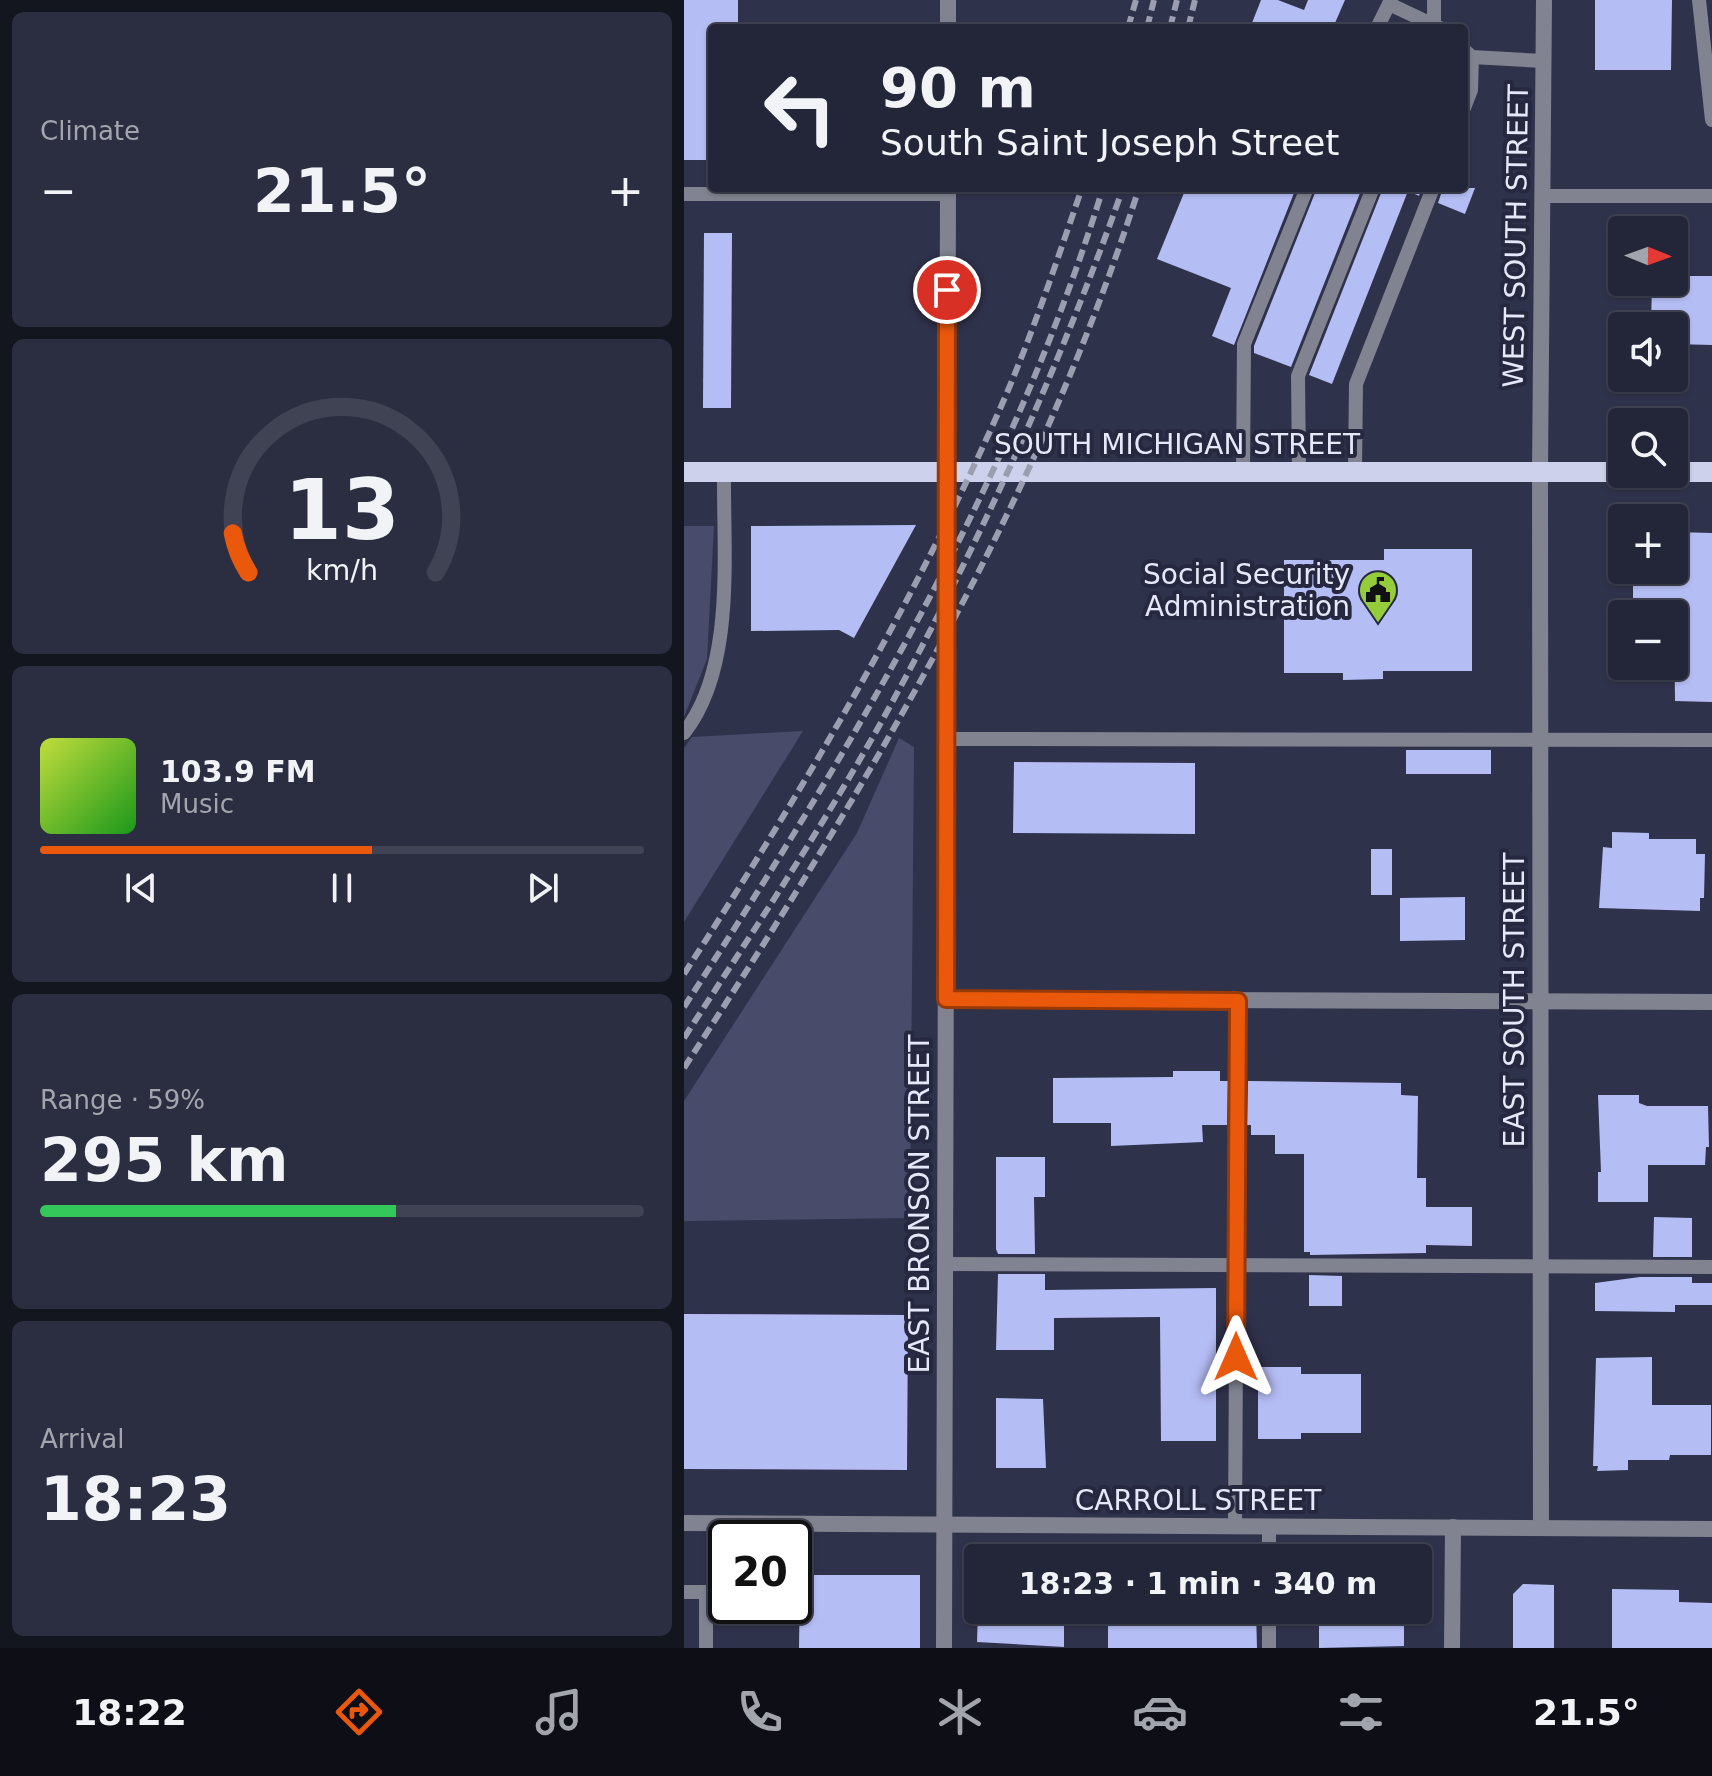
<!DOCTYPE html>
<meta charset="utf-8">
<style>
body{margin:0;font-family:"DejaVu Sans",sans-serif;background:#2b2e40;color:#f1f3f6;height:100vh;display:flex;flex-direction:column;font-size:30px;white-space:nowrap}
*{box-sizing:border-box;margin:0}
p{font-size:26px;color:#a3a5ae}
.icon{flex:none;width:44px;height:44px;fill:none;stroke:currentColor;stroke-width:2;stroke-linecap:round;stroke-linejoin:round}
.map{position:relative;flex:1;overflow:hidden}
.sheet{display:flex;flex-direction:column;gap:12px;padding:12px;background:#13151f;width:684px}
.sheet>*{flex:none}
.banner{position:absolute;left:24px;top:24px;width:760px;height:168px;border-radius:8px;box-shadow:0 2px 6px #0004,0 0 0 2px #404353;background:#232638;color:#f1f3f6;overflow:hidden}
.needle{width:52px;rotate:91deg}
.buttons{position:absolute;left:924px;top:216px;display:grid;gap:16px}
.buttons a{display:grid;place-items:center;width:80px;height:80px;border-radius:8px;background:#232638;box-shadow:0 2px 6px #0004,0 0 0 2px #404353;font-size:40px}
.speed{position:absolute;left:24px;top:1520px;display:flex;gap:16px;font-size:40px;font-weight:700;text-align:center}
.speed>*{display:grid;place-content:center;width:104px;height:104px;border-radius:50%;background:#232638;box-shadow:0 2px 6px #0004,0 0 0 2px #404353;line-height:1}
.speed .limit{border:4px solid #111;border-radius:12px;background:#fff;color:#111}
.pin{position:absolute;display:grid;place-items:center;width:68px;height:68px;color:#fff;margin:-34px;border:4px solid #fff;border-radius:50%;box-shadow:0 2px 8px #0007}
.me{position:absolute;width:88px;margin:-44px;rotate:0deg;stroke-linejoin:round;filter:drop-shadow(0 0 6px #0008)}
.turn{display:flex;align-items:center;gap:28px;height:168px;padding:0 40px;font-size:36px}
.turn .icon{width:104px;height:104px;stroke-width:2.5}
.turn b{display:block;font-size:56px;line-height:68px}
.big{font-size:60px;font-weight:700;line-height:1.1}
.sheet .widget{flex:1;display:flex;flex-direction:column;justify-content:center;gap:12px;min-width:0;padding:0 28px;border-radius:12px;background:#2b2e40}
.sheet .dial{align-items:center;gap:0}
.dial svg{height:208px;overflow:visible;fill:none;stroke:#404353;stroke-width:7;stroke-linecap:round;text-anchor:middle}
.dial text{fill:#f1f3f6;stroke:none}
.song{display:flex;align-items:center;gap:24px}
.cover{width:96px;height:96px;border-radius:12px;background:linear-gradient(135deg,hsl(70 70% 55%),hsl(120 70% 35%))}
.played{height:8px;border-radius:4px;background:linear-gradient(90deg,#ea580c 55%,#404353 55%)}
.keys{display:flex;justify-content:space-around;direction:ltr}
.heat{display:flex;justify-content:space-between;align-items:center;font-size:44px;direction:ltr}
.charge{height:12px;border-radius:6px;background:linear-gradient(90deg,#34c759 59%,#404353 0)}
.trip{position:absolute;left:280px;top:1544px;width:468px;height:80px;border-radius:8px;background:#232638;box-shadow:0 2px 6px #0004,0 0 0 2px #404353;font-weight:700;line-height:80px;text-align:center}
.menu{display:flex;height:128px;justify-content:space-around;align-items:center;background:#0e0f16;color:#a3a5ae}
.menu .icon{width:56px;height:56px}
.menu .current{color:#ea580c}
.menu b{font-size:36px;color:#f1f3f6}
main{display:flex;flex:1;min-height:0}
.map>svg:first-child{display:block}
.green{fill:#484c6a}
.building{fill:#b5bdf5}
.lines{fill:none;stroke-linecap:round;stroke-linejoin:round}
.service{stroke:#818390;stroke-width:14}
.minor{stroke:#818390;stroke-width:16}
.tertiary{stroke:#818390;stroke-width:16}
.primary{stroke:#cdd1eb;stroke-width:20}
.rail{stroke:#9b9eb1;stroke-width:6;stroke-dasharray:12 6;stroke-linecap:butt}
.route-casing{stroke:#983908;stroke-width:20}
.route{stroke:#ea580c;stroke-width:14}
.labels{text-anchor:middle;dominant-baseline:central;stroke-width:8;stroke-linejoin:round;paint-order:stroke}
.street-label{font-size:28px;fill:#e5e8f8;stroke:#262840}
.poi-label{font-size:28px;fill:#e5e8f8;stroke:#262840;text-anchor:end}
</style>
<main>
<section class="sheet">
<div class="widget"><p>Climate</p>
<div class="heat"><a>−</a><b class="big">21.5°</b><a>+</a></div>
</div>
<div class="widget dial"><svg viewBox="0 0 100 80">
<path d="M14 69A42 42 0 1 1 86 69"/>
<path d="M14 69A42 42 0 0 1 8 54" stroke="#ea580c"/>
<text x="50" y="56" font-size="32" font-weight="700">13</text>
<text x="50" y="72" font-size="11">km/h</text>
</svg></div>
<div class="widget">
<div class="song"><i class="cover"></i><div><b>103.9 FM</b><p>Music</p></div></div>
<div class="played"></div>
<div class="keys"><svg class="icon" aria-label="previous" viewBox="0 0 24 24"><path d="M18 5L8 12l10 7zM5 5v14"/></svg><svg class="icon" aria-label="pause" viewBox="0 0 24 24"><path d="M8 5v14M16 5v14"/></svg><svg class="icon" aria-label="next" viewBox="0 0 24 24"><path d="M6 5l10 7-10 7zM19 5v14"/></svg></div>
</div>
<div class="widget"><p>Range · 59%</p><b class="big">295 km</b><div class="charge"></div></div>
<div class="widget"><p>Arrival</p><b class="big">18:23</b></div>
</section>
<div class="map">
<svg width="1028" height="1648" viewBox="0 0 1028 1648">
<rect width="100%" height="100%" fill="#2f324b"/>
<g class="green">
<path d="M 0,526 L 30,526 L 23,659 L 0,717 Z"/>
<path d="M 119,731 L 0,922 L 0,748 L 8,737 Z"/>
<path d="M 215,738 L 230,747 L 226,1218 L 0,1221 L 0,1101 L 173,833 Z"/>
</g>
<g class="building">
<path d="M 0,0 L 54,0 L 54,28 L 28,28 L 28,160 L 0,160 Z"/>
<path d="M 577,0 L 594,0 L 620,10 L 624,0 L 661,0 L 651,23 L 661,28 L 566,28 Z"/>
<path d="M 911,0 L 988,0 L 987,70 L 911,70 Z"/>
<path d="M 502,188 L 612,188 L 550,345 L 528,336 L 547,288 L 473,259 Z"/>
<path d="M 633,188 L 678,188 L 607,367 L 570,353 L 570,346 Z"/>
<path d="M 699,188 L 738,188 L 735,196 L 724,191 L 648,384 L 625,375 Z"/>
<path d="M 759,188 L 791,188 L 781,214 L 754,203 Z"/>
<path d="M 20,233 L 48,233 L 47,408 L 19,408 Z"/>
<path d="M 990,276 L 1028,276 L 1028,345 L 990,344 L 990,326 L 967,326 L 968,282 L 990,282 Z"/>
<path d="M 232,525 L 170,638 L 155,630 L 67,631 L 67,526 Z"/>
<path d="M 992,532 L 1028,533 L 1028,702 L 991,701 L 990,614 L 949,614 L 949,582 L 958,572 L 992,573 Z"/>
<path d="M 700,549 L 788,549 L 788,671 L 699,671 L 699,679 L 659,680 L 659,673 L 600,673 L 600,560 L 700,560 Z"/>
<rect x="722" y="750" width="85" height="24"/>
<path d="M 330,762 L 511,763 L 511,834 L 329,833 Z"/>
<path d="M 928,832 L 965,833 L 965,839 L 1012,839 L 1012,854 L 1021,854 L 1020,898 L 1016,898 L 1016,911 L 915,908 L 919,847 L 928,848 Z"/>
<rect x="687" y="849" width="21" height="46"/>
<path d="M 781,897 L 781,940 L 716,941 L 716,898 Z"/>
<path d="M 489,1071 L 536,1071 L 536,1081 L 544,1081 L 543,1125 L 518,1125 L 519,1142 L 427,1146 L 427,1123 L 369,1123 L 369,1078 L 489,1077 Z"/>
<path d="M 564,1081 L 717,1083 L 717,1095 L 734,1096 L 733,1178 L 742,1178 L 742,1207 L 788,1207 L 788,1246 L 742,1245 L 742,1253 L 626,1255 L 626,1252 L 620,1252 L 620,1154 L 591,1154 L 591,1135 L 567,1135 L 567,1125 L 563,1125 Z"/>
<path d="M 914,1095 L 955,1095 L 955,1103 L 963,1106 L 1024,1106 L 1025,1147 L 1022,1147 L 1021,1165 L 964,1165 L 964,1202 L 914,1202 L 914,1172 L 917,1172 Z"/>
<path d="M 312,1157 L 361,1157 L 361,1197 L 350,1197 L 351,1254 L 314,1254 L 312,1249 Z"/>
<path d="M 970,1217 L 1008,1218 L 1008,1257 L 969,1257 Z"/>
<path d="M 314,1274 L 361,1274 L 361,1290 L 532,1288 L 532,1441 L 477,1441 L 476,1317 L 370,1318 L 370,1350 L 312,1350 Z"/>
<path d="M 625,1275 L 658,1276 L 658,1306 L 625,1306 Z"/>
<path d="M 956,1277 L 1008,1277 L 1008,1283 L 1028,1283 L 1028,1305 L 991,1305 L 991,1312 L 911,1311 L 911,1283 Z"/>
<path d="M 0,1314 L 224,1315 L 223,1470 L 0,1469 Z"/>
<path d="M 968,1357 L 968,1405 L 1027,1405 L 1027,1455 L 986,1455 L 985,1460 L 944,1460 L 944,1470 L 913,1471 L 914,1466 L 909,1466 L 912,1358 Z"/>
<path d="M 574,1367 L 617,1367 L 617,1374 L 677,1374 L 677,1433 L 617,1433 L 617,1439 L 574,1439 Z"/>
<path d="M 312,1398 L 359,1399 L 362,1468 L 312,1468 Z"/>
<path d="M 116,1575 L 236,1575 L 236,1648 L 115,1648 Z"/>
<path d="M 839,1584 L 870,1585 L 870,1648 L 829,1648 L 829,1594 Z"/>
<path d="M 928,1589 L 995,1590 L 995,1602 L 1028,1603 L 1028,1648 L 928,1648 Z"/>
<path d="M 294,1610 L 380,1613 L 380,1647 L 293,1642 Z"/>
<path d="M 424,1610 L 572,1610 L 573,1648 L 424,1648 Z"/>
<path d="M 635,1610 L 720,1610 L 720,1646 L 635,1648 Z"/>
</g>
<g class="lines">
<g class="service">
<path d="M 750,0 L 750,28"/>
<path d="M 1015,0 L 1028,120"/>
<path d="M 705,4 L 756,28"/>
<path d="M 693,28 L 707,0"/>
<path d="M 780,50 L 788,57 L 860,61"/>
<path d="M 780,108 L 787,90 L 788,57"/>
<path d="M 0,194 L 264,194"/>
<path d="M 859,196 L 1028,196"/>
<path d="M 559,472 L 560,344 L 623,188"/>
<path d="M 615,472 L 614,376 L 689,188"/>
<path d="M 671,472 L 672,384 L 749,188"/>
<path d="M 0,733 C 52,667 39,552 40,472"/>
<path d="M 262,739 L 1028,740"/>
<path d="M 261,1264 L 1028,1267"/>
<path d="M 551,1526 L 554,1001"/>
<path d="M 585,1526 L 585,1558"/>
<path d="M 0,1592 L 22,1592 L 22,1648"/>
<path d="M 585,1610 L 585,1648"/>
</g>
<g class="minor">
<path d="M 856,472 L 857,1528"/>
<path d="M 262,999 L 1028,1002"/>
<path d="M 0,1523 L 1028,1529"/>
<path d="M 768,1648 L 769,1527"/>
</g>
<g class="tertiary">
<path d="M 264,28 L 264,0"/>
<path d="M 856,472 L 860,0"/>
<path d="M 260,1648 L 264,188"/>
</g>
<g class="primary">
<path d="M 0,472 L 938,472"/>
<path d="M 990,472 L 1028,472"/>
</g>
<g class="rail">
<path d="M 444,28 L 452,0"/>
<path d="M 463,28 L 470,0"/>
<path d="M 486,28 L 493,0"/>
<path d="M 504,28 L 511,0"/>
<path d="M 0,974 C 115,796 224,614 311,420 C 345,345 371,266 398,188"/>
<path d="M 0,1007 C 167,749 328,484 419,188"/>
<path d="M 0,1038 C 68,933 138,828 199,719 C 293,548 374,372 439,188"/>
<path d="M 0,1068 C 180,791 354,505 455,188"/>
</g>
</g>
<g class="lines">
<g class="route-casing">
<path id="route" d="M 263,290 L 262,999 L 554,1001 L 552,1357"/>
</g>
<use href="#route" class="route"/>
</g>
<defs>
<g id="civic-pin" transform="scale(2)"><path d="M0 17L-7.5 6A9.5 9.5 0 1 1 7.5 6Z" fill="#95cc3b" stroke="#262840"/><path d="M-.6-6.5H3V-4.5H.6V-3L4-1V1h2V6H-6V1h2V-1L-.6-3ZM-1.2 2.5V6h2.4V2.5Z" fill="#111"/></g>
</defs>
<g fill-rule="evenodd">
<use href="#civic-pin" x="694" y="590"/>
</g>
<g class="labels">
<g class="street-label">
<text transform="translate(832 236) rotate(-89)">WEST SOUTH STREET</text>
<text x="493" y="444">SOUTH MICHIGAN STREET</text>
<text transform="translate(830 1000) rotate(-90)">EAST SOUTH STREET</text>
<text transform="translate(235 1204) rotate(-90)">EAST BRONSON STREET</text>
<text x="514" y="1500">CARROLL STREET</text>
</g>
<g class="poi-label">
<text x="666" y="574">Social Security<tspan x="666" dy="32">Administration</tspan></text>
</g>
</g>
</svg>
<div class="buttons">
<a><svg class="needle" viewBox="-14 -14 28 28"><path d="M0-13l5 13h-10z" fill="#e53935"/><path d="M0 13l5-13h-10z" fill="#a3a5ae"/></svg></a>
<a><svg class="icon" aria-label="sound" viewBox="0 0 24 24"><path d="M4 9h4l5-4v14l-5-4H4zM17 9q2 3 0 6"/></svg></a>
<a><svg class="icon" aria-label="search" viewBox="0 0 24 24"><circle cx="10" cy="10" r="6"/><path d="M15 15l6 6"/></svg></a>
<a>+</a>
<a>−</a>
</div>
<div class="speed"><div class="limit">20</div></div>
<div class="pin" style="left:263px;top:290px;background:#d93025"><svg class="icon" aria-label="arrive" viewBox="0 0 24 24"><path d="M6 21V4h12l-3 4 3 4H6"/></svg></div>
<svg class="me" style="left:552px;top:1357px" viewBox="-20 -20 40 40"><path d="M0-17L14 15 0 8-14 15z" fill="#ea580c" stroke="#fff" stroke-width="4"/></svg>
<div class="trip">18:23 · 1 min · 340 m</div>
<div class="banner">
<div class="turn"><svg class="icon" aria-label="left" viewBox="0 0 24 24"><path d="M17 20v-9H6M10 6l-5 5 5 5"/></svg><div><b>90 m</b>South Saint Joseph Street</div></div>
</div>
</div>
</main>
<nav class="menu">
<b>18:22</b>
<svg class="icon current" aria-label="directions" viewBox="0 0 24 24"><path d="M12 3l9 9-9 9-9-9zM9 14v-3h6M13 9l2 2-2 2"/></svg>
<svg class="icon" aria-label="music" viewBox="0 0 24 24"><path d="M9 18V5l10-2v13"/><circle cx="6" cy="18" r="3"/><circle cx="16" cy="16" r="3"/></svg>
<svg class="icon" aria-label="phone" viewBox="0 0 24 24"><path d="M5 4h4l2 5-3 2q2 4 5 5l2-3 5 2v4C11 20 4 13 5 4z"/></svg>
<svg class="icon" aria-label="climate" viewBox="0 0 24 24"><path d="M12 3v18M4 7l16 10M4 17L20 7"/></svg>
<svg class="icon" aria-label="car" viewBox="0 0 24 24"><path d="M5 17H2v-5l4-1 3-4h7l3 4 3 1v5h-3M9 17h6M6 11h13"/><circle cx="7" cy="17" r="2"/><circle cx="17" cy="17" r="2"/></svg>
<svg class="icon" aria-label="filters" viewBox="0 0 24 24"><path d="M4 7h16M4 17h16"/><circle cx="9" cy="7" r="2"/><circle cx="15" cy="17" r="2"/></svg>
<b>21.5°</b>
</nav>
